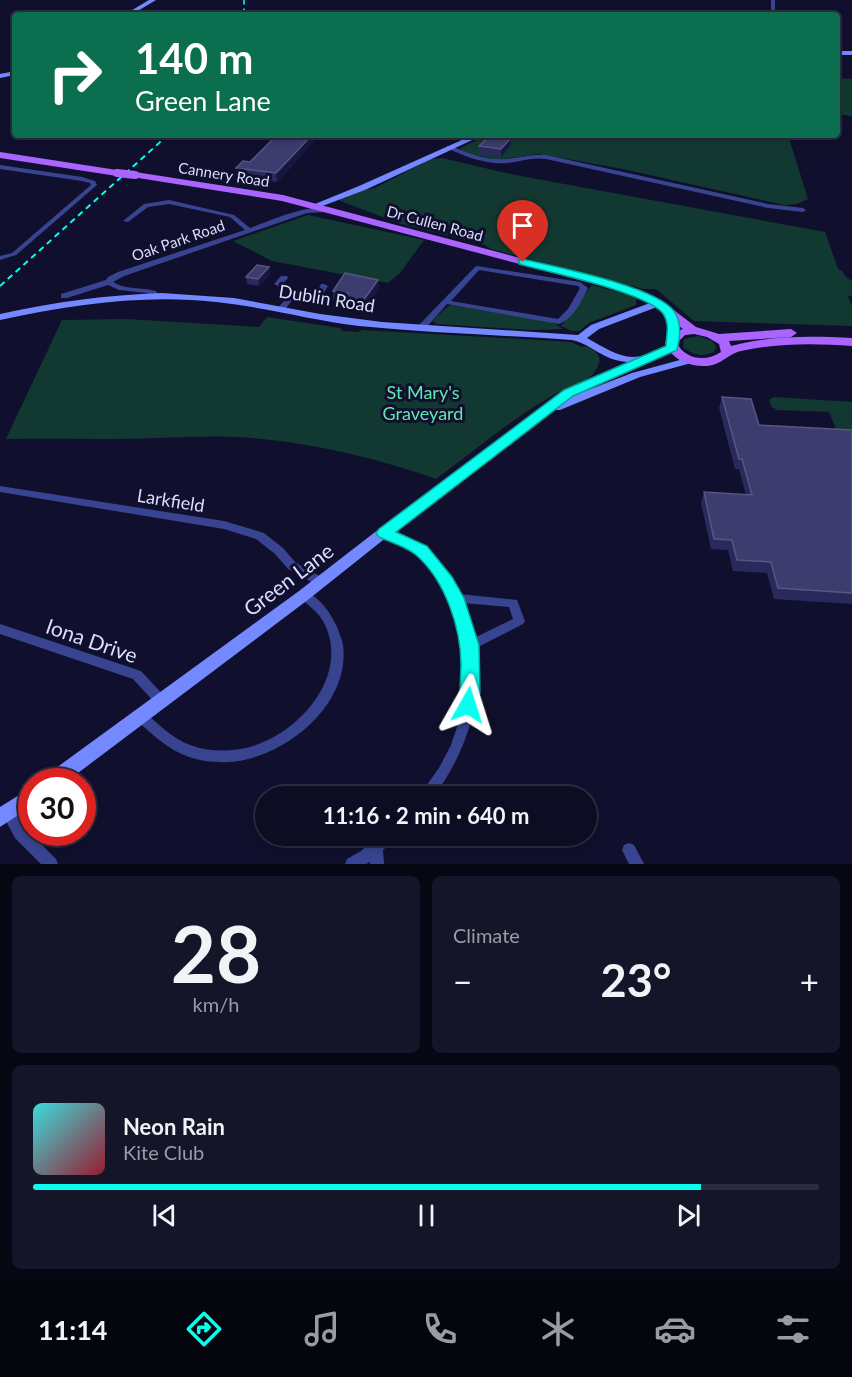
<!DOCTYPE html>
<meta charset="utf-8">
<style>
body{margin:0;font-family:Lato,sans-serif;background:#15152a;color:#f1f3f6;height:100vh;display:flex;flex-direction:column;font-size:22px;white-space:nowrap}
*{box-sizing:border-box;margin:0}
p{font-size:20px;color:#9a9ba5}
.icon{flex:none;width:33px;height:33px;fill:none;stroke:currentColor;stroke-width:2;stroke-linecap:round;stroke-linejoin:round}
.map{position:relative;height:864px;overflow:hidden}
.sheet{display:flex;flex-direction:column;gap:12px;padding:12px;background:#070713;flex:1}
.sheet>*{flex:none}
.banner{position:absolute;left:12px;top:12px;width:828px;height:126px;border-radius:6px;box-shadow:0 3px 9px #0003,0 0 0 2px #2c2c40;background:#0b6e4f;color:#fff;overflow:hidden}
.speed{position:absolute;left:18px;top:768px;display:flex;gap:12px;font-size:30px;font-weight:700;text-align:center}
.speed>*{display:grid;place-content:center;width:78px;height:78px;border-radius:50%;background:#0c0c22;box-shadow:0 3px 9px #0003,0 0 0 2px #2c2c40;line-height:1}
.speed .limit{border:9px solid #d22;background:#fff;color:#111}
.pin{position:absolute;display:grid;place-items:center;width:51px;height:51px;color:#fff;margin:-62px -26px;border-radius:50% 50% 50% 0;rotate:-45deg;box-shadow:0 0 6px #0007}
.pin .icon{rotate:45deg}
.me{position:absolute;width:66px;margin:-33px;rotate:6deg;stroke-linejoin:round;filter:drop-shadow(0 0 4px #0008)}
.turn{display:flex;align-items:center;gap:21px;height:126px;padding:0 24px;font-size:27px}
.turn .icon{width:78px;height:78px;stroke-width:2.5}
.turn b{display:block;font-size:42px;line-height:51px}
.big{font-size:45px;font-weight:700;line-height:1.1}
.sheet .widget{flex:1;display:flex;flex-direction:column;justify-content:center;gap:9px;min-width:0;padding:0 21px;border-radius:9px;background:#15152a}
.sheet .dial{align-items:center;gap:0}
.dial b{font-size:78px;line-height:1}
.song{display:flex;align-items:center;gap:18px}
.cover{width:72px;height:72px;border-radius:9px;background:linear-gradient(135deg,hsl(180 70% 55%),hsl(350 70% 35%))}
.played{height:6px;border-radius:3px;background:linear-gradient(90deg,#09ffed 85%,#2c2c40 85%)}
.keys{display:flex;justify-content:space-around;direction:ltr}
.heat{display:flex;justify-content:space-between;align-items:center;font-size:33px;direction:ltr}
.sheet .tiles{flex:1;display:grid;gap:12px;grid-template-columns:1fr 1fr}
.widget:last-child{grid-column:span 2}
.trip{position:absolute;left:255px;top:786px;width:342px;height:60px;border-radius:30px;background:#0c0c22;box-shadow:0 3px 9px #0003,0 0 0 2px #2c2c40;font-weight:700;line-height:60px;text-align:center}
.menu{display:flex;height:96px;justify-content:space-around;align-items:center;background:#05050e;color:#9a9ba5}
.menu .icon{width:42px;height:42px}
.menu .current{color:#09ffed}
.menu b{font-size:27px;color:#f1f3f6}
.map>svg:first-child{display:block}
.green{fill:#123931}
.lines{fill:none;stroke-linecap:round;stroke-linejoin:round}
.street{fill:#384490;fill-rule:evenodd}
.secondary{fill:#7489ff;fill-rule:evenodd}
.primary{fill:#aa64ff;fill-rule:evenodd}
.rail-far1{stroke:#09ffed;stroke-width:1.5;stroke-dasharray:4.5 4;stroke-linecap:butt}
.rail{stroke:#09ffed;stroke-width:2;stroke-dasharray:6 4.5;stroke-linecap:butt}
.primary-bridge{stroke:#aa64ff;stroke-width:8}
.wall{fill:#2a295c}
.shaded-wall{fill:#171742}
.building{fill:#3d3c6e;stroke:#565684;stroke-width:1.5}
.route{fill:#09ffed;stroke:#06a69a;stroke-width:1.5}
.labels{text-anchor:middle;dominant-baseline:central;stroke-width:6;stroke-linejoin:round;paint-order:stroke}
.far-street-label{font-size:15px;fill:#dddfff;stroke:#10102e}
.street-label{font-size:18px;fill:#dddfff;stroke:#10102e}
.park-label{font-size:18px;fill:#5fe9af;stroke:#10102e}
.near-street-label{font-size:21px;fill:#dddfff;stroke:#10102e}
</style>
<div class="map">
<svg width="852" height="864" viewBox="0 0 852 864">
<rect width="100%" height="100%" fill="#10102e"/>
<g class="green">
<path d="M 837,78 L 852,79 L 852,116 L 837,114 Z"/>
<path d="M 486,135 L 788,135 L 808,199 L 797,204 L 784,205 L 623,169 L 539,154 L 498,160 L 472,155 L 459,149 Z"/>
<path d="M 442,158 L 510,174 L 825,232 L 838,269 L 842,271 L 846,277 L 852,281 L 852,296 L 848,296 L 852,306 L 852,326 L 694,321 L 656,289 L 643,289 L 491,249 L 485,245 L 401,224 L 338,200 L 365,190 L 375,188 L 431,159 Z"/>
<path d="M 308,215 L 424,240 L 400,273 L 388,283 L 272,261 L 233,241 Z"/>
<path d="M 592,285 L 631,296 L 636,299 L 636,305 L 589,323 L 579,331 L 572,331 L 561,326 Z"/>
<path d="M 452,305 L 552,322 L 563,329 L 530,330 L 437,324 L 432,321 L 448,306 Z"/>
<path d="M 267,317 L 340,328 L 343,331 L 357,332 L 363,330 L 571,342 L 582,347 L 586,346 C 594,350 603,355 598,366 C 592,382 570,386 557,393 C 514,417 475,450 436,479 C 380,459 321,445 262,439 C 227,435 192,437 157,438 C 106,440 56,438 6,439 L 62,320 L 126,319 L 259,327 Z"/>
<path d="M 699,336 L 712,341 L 716,346 L 715,351 C 704,358 692,355 683,347 L 684,339 Z"/>
<path d="M 774,397 L 852,402 L 852,430 L 836,429 L 829,412 L 777,410 L 772,407 L 769,400 Z"/>
</g>
<g class="lines">
<g class="street">
<rect x="771" y="0" width="4" height="15"/>
<path d="M 447,146 L 451,146 C 469,154 488,161 507,159 C 521,158 533,154 546,155 L 768,204 L 803,208 L 806,210 L 803,212 L 768,208 L 546,159 C 533,157 521,161 508,163 C 487,165 466,157 447,148 Z"/>
<path d="M 0,165 L 82,177 L 95,181 L 97,185 L 16,255 L 0,260 L 0,256 L 12,253 L 91,185 L 90,183 L 82,181 L 0,169 Z"/>
<path d="M 169,200 L 234,215 L 250,228 C 270,221 311,202 329,210 L 326,212 L 307,213 L 124,276 L 113,282 C 125,290 141,287 156,291 L 159,296 L 158,298 L 152,298 L 150,295 L 147,293 L 119,290 L 108,285 L 67,298 L 61,298 L 61,294 L 106,280 L 108,277 L 118,272 L 245,230 L 230,217 L 169,204 L 148,207 L 128,222 L 123,221 L 144,204 Z"/>
<path d="M 477,266 L 580,282 L 588,288 C 581,302 574,318 559,324 L 447,304 L 425,329 L 419,329 L 418,327 L 419,325 L 475,267 ZM 479,270 L 578,286 L 580,288 L 568,309 L 558,319 L 451,301 Z"/>
<path d="M 281,276 L 287,276 L 288,278 L 283,283 L 296,290 L 318,290 L 321,284 L 324,284 L 328,286 L 323,294 L 297,294 L 283,312 L 280,312 L 276,310 L 291,293 L 274,284 Z"/>
<path d="M 0,486 L 224,521 L 264,533 L 283,548 L 296,563 L 325,579 L 326,582 L 325,585 L 321,586 L 317,585 L 288,569 L 275,554 L 256,539 L 224,529 L 0,492 Z"/>
<path d="M 384,529 C 396,534 414,540 424,547 C 440,558 449,578 459,594 L 517,600 L 525,621 L 523,624 L 476,648 C 484,701 465,754 434,796 L 419,796 L 439,768 L 451,745 L 460,718 L 465,688 L 465,658 L 461,628 L 452,601 L 438,578 L 426,561 L 417,553 L 380,536 L 379,533 L 380,530 ZM 463,603 L 509,607 L 513,619 L 474,638 L 472,628 Z"/>
<path d="M 304,591 C 319,596 331,613 337,627 C 339,633 342,639 343,645 C 350,699 297,747 248,759 C 230,764 207,763 189,757 C 169,750 153,735 137,721 L 135,717 L 137,713 L 141,711 L 145,713 C 159,724 173,739 190,745 C 208,752 232,752 250,747 C 300,733 352,674 323,621 C 318,612 308,605 300,598 L 299,595 L 300,592 Z"/>
<path d="M 0,624 L 141,671 L 166,698 L 168,702 L 166,706 L 162,707 L 158,706 L 133,679 L 0,634 Z"/>
<path d="M 8,805 L 13,807 L 25,828 L 56,859 L 58,864 L 41,864 L 15,838 L 1,812 L 3,807 Z"/>
<path d="M 378,836 L 395,836 L 393,841 L 383,850 L 384,864 L 370,864 L 370,862 L 366,864 L 345,864 L 347,859 L 361,851 Z"/>
<path d="M 629,843 L 634,845 L 644,864 L 629,864 L 622,850 L 624,845 Z"/>
</g>
<g class="secondary">
<path d="M 149,0 L 156,0 L 131,15 L 124,15 Z"/>
<rect x="837" y="51" width="15" height="4"/>
<path d="M 15,71 L 15,75 L 0,78 L 0,74 Z"/>
<path d="M 473,135 L 483,135 L 365,190 L 317,208 L 310,206 L 359,186 Z"/>
<path d="M 162,293 L 234,298 L 320,314 L 382,322 L 578,335 L 591,325 L 658,300 L 662,301 L 662,305 L 599,329 L 587,338 C 606,348 623,362 645,355 C 654,352 663,346 672,344 L 677,347 L 676,349 L 570,397 L 632,373 L 691,357 L 696,360 L 695,362 L 640,377 L 560,410 L 553,410 L 407,521 L 309,599 L 66,782 L 42,782 L 45,776 L 299,591 L 397,515 L 564,390 L 628,362 C 601,360 594,345 572,340 C 501,335 430,333 359,326 C 311,320 264,307 216,302 C 143,294 71,305 0,320 L 0,314 C 54,302 107,295 162,293 Z"/>
<path d="M 32,787 L 32,806 L 0,827 L 0,807 Z"/>
</g>
<g class="primary">
<path d="M 0,152 L 117,170 L 121,173 L 117,176 L 0,158 Z"/>
<path d="M 135,172 L 283,195 L 641,290 L 662,301 L 696,327 L 719,334 L 791,329 L 797,333 L 791,337 L 729,341 L 731,346 C 770,335 812,336 852,338 L 852,346 C 815,343 776,343 741,351 C 725,355 721,367 702,366 C 686,365 672,359 665,343 L 671,334 L 683,329 L 654,305 L 633,294 L 282,201 L 132,177 L 131,175 ZM 694,334 L 707,337 L 719,344 L 721,352 C 707,362 685,360 677,343 L 685,335 Z"/>
</g>
<path class="rail-far1" d="M 244,0 L 244,15"/>
<path class="rail" d="M 0,286 L 168,135"/>
<path class="primary-bridge" d="M 117,173 L 135,175"/>
</g>
<g class="wall">
<path d="M 277,135 L 349,135 L 345,139 L 319,136 L 277,182 L 237,177 L 236,168 L 250,162 Z"/>
<path d="M 479,146 L 510,146 L 501,157 L 479,154 Z"/>
<path d="M 270,274 L 259,286 L 247,284 L 246,277 Z"/>
<path d="M 378,280 L 379,289 L 363,310 L 346,306 L 345,302 L 333,300 L 333,291 Z"/>
<path d="M 298,296 L 318,299 L 313,305 L 299,303 Z"/>
<path d="M 722,397 L 759,425 L 852,430 L 852,604 L 774,599 L 767,573 L 733,571 L 728,550 L 711,549 L 701,503 L 704,492 L 746,495 L 739,469 L 735,469 L 719,408 Z"/>
</g>
<g class="shaded-wall">
<path d="M 312,135 L 319,135 L 319,136 L 277,182 L 276,173 Z"/>
<path d="M 511,138 L 510,146 L 501,157 L 501,149 Z"/>
<path d="M 269,267 L 270,274 L 259,286 L 258,279 Z"/>
<path d="M 378,280 L 379,289 L 363,310 L 363,301 Z"/>
<path d="M 318,293 L 318,299 L 313,305 L 313,299 Z"/>
</g>
<g class="building">
<path d="M 277,135 L 312,135 L 276,173 L 236,168 L 243,161 L 250,162 Z"/>
<path d="M 491,135 L 495,135 L 511,138 L 501,149 L 479,146 Z"/>
<path d="M 257,265 L 269,267 L 258,279 L 246,277 Z"/>
<path d="M 345,273 L 378,280 L 363,301 L 345,297 L 348,293 L 333,291 Z"/>
<path d="M 303,290 L 318,293 L 313,299 L 298,296 Z"/>
<path d="M 722,397 L 751,399 L 759,425 L 852,430 L 852,593 L 778,588 L 771,562 L 737,560 L 732,540 L 714,539 L 704,492 L 752,495 L 742,459 L 739,459 Z"/>
</g>
<path class="route" d="M 523,259 C 556,267 655,286 674,311 C 682,323 680,339 677,350 L 573,396 L 396,532 L 427,546 L 452,577 L 464,598 L 479,645 L 480,692 L 475,711 L 468,713 L 462,711 C 458,702 461,676 461,665 C 461,628 445,580 416,555 C 407,547 390,542 379,537 L 376,533 L 379,529 L 564,390 L 666,346 C 666,336 670,325 664,315 C 651,293 547,272 519,264 L 519,260 Z"/>
<g class="labels">
<g class="far-street-label">
<text transform="translate(224 174) rotate(9)">Cannery Road</text>
<text transform="translate(435 223) rotate(15)">Dr Cullen Road</text>
<text transform="translate(178 240) rotate(-19)">Oak Park Road</text>
</g>
<g class="street-label">
<text transform="translate(327 298) rotate(9)">Dublin Road</text>
<text transform="translate(171 500) rotate(9)">Larkfield</text>
</g>
<g class="park-label">
<text x="423" y="392">St Mary's<tspan x="423" dy="21">Graveyard</tspan></text>
</g>
<g class="near-street-label">
<text transform="translate(288 579) rotate(-37)">Green Lane</text>
<text transform="translate(92 640) rotate(19)">Iona Drive</text>
</g>
</g>
</svg>
<div class="speed"><div class="limit">30</div></div>
<div class="pin" style="left:523px;top:262px;background:#d93025"><svg class="icon" aria-label="arrive" viewBox="0 0 24 24"><path d="M6 21V4h12l-3 4 3 4H6"/></svg></div>
<svg class="me" style="left:468px;top:705px" viewBox="-20 -20 40 40"><path d="M0-17L14 15 0 8-14 15z" fill="#09ffed" stroke="#fff" stroke-width="4"/></svg>
<div class="trip">11:16 · 2 min · 640 m</div>
<div class="banner">
<div class="turn"><svg class="icon" aria-label="right" viewBox="0 0 24 24"><path d="M7 20v-9h11M14 6l5 5-5 5"/></svg><div><b>140 m</b>Green Lane</div></div>
</div>
</div>
<section class="sheet">
<div class="tiles">
<div class="widget dial"><b>28</b><p>km/h</p></div>
<div class="widget"><p>Climate</p>
<div class="heat"><a>−</a><b class="big">23°</b><a>+</a></div>
</div>
<div class="widget">
<div class="song"><i class="cover"></i><div><b>Neon Rain</b><p>Kite Club</p></div></div>
<div class="played"></div>
<div class="keys"><svg class="icon" aria-label="previous" viewBox="0 0 24 24"><path d="M18 5L8 12l10 7zM5 5v14"/></svg><svg class="icon" aria-label="pause" viewBox="0 0 24 24"><path d="M8 5v14M16 5v14"/></svg><svg class="icon" aria-label="next" viewBox="0 0 24 24"><path d="M6 5l10 7-10 7zM19 5v14"/></svg></div>
</div>
</div>
</section>
<nav class="menu">
<b>11:14</b>
<svg class="icon current" aria-label="directions" viewBox="0 0 24 24"><path d="M12 3l9 9-9 9-9-9zM9 14v-3h6M13 9l2 2-2 2"/></svg>
<svg class="icon" aria-label="music" viewBox="0 0 24 24"><path d="M9 18V5l10-2v13"/><circle cx="6" cy="18" r="3"/><circle cx="16" cy="16" r="3"/></svg>
<svg class="icon" aria-label="phone" viewBox="0 0 24 24"><path d="M5 4h4l2 5-3 2q2 4 5 5l2-3 5 2v4C11 20 4 13 5 4z"/></svg>
<svg class="icon" aria-label="climate" viewBox="0 0 24 24"><path d="M12 3v18M4 7l16 10M4 17L20 7"/></svg>
<svg class="icon" aria-label="car" viewBox="0 0 24 24"><path d="M5 17H2v-5l4-1 3-4h7l3 4 3 1v5h-3M9 17h6M6 11h13"/><circle cx="7" cy="17" r="2"/><circle cx="17" cy="17" r="2"/></svg>
<svg class="icon" aria-label="filters" viewBox="0 0 24 24"><path d="M4 7h16M4 17h16"/><circle cx="9" cy="7" r="2"/><circle cx="15" cy="17" r="2"/></svg>
</nav>
